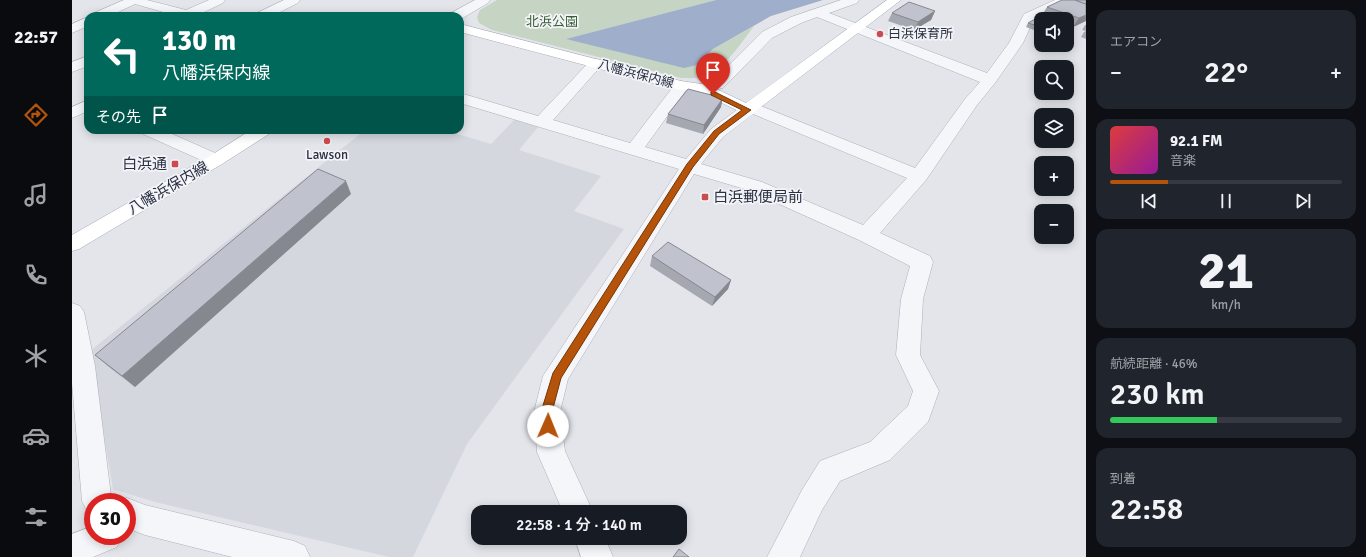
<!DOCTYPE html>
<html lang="ja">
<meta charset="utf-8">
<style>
body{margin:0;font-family:Signika,"Noto Sans JP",sans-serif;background:#20242c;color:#f1f3f6;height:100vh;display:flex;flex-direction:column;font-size:15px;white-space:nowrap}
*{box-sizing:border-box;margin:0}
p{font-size:13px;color:#9ea1a6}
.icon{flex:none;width:22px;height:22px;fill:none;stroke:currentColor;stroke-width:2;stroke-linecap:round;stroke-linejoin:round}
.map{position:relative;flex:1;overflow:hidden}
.side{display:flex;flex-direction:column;gap:10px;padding:10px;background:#0d0f14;width:280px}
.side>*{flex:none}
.top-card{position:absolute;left:12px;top:12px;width:380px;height:122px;border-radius:12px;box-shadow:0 2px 10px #0003;background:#00695c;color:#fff;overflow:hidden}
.controls{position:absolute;left:962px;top:12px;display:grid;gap:8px}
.controls a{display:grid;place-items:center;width:40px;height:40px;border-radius:8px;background:#171b24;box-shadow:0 2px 10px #0003;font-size:20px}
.speed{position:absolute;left:12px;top:493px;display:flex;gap:8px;font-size:20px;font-weight:700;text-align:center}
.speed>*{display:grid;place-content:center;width:52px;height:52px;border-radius:50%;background:#171b24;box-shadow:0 2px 10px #0003;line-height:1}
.speed .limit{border:6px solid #d22;background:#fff;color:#111}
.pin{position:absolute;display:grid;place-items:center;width:34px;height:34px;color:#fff;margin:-41px -17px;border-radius:50% 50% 50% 0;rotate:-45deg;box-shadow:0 0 4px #0007}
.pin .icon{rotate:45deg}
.me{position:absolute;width:44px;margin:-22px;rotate:1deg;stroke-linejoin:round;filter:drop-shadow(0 0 3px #0008)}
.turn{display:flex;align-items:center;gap:14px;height:84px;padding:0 12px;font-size:18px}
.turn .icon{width:52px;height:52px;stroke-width:2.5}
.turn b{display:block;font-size:28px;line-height:34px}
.then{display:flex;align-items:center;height:38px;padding:0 12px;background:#0003;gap:8px;font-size:15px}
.big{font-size:30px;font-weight:600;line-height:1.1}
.side .widget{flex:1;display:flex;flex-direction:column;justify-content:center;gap:6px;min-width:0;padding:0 14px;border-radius:12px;background:#20242c}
.side .dial{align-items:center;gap:0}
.dial b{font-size:52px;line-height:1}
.song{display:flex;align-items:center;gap:12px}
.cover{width:48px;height:48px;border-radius:6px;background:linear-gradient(135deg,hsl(0 70% 55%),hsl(300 70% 35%))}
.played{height:4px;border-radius:2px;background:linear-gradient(90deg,#b45309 25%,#363941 25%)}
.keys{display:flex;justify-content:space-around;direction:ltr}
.heat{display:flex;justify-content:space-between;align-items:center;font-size:22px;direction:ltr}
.charge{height:6px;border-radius:3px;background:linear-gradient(90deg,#34c759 46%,#363941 0)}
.trip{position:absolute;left:399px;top:505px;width:216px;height:40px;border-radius:12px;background:#171b24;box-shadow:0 2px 10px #0003;font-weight:600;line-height:40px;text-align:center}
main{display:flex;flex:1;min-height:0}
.menu{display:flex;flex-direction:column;width:72px;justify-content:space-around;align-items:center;background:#090b0e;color:#9ea1a6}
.menu .icon{width:28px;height:28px}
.menu .active{color:#b45309}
.menu b{font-size:18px;color:#f1f3f6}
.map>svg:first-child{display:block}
.built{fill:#d5d7df}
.green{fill:#c6d4c4}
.water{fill:#9faeca}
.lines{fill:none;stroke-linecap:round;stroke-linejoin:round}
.minor-casing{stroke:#acafb8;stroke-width:1}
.major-casing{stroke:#a2a8b6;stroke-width:1}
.minor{fill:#f5f6f9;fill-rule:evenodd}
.major{fill:#fff;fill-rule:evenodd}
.wall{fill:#a5a8b0}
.shaded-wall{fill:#868890}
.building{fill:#c0c3cd;stroke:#868890}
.route{fill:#b45309;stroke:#753606}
.poi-dot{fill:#cc4b4f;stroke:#f2f4f8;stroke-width:1.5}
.labels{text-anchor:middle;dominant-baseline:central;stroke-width:3.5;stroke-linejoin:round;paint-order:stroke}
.far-park-label{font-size:13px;fill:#3b5e38;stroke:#f2f4f8}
.far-poi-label{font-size:13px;fill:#2b3042;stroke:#f2f4f8;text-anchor:start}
.far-street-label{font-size:13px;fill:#2b3042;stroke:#f2f4f8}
.poi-label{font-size:15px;fill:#2b3042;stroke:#f2f4f8;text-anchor:end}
.street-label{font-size:15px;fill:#2b3042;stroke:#f2f4f8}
</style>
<main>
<nav class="menu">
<b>22:57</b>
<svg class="icon active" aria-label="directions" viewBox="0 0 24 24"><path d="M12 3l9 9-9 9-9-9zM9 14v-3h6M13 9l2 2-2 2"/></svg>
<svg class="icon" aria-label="music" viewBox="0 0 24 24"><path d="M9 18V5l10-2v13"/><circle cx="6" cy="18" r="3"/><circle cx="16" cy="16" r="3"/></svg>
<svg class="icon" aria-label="phone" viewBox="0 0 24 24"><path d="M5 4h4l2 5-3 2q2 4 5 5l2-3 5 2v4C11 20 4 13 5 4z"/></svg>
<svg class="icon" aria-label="climate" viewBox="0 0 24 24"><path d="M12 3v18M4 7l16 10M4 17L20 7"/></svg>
<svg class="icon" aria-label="car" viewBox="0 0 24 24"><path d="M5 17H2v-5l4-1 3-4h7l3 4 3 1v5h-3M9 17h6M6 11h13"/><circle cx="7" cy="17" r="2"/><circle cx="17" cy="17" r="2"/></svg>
<svg class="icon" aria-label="filters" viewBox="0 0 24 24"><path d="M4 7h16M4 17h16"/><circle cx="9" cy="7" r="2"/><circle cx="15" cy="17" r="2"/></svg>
</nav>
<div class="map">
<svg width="1014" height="557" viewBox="0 0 1014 557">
<rect width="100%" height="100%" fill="#e3e5eb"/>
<path class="built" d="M 443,119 L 467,126 L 447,150 L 529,176 L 502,211 L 552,229 L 395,444 L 341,557 L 317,557 L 83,502 L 41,489 L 18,351 L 293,130 L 372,130 L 419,144 Z"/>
<path class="green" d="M 425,0 L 644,0 L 495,39 L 625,65 L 641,49 L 682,26 C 669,43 654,67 634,76 C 626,79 617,78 609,78 L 420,30 L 407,23 L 405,17 L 408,10 Z"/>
<path class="water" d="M 644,0 L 751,0 L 699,16 L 641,49 L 625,65 L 612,68 L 494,39 Z"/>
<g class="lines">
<g class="minor-casing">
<g id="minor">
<path d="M 52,0 L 75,0 L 114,10 L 137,0 L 153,0 L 151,3 L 126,15 L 127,16 L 105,16 L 63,4 L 38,16 L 20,16 L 22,13 Z"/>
<path d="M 212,0 L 228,0 L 226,3 L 200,16 L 183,16 L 185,13 Z"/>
<path d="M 403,0 L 418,0 L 416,3 L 389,19 L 388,16 L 377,16 L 379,13 Z"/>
<path d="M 769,0 L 787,0 L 785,3 L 757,13 L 915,73 L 937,43 L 952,14 L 983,0 L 999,0 L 997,3 L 962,19 L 951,43 L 923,83 L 905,105 L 854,180 L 808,233 L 858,256 L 861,262 L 851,299 L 848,355 L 867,391 L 856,422 L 818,460 L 768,481 L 750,510 L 728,557 L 695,557 L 730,490 L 748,461 L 798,442 L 836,406 L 841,391 L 824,355 L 829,299 L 838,266 L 787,240 L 676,190 L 622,174 L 496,379 L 488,412 L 493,451 L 521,512 L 491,512 L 465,452 L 462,412 L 471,376 L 607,169 L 388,103 L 388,93 L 466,116 L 519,60 L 524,59 L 529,60 L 531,63 L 529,66 L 481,120 L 558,143 L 604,83 L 609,81 L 614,83 L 617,86 L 573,147 L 614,159 L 639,129 L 673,104 L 679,102 L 843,168 L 893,99 L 908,82 L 745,17 L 729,23 L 700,38 L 651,88 L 630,93 L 624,91 L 622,88 L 624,85 L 641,81 L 690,32 L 719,17 ZM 681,114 L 835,178 L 791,225 L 690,182 L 629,164 L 651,137 Z"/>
<path d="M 16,17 L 16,26 L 0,33 L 0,24 Z"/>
<path d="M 16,56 L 16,66 L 0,72 L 0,62 Z"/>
<path d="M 16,100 L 16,111 L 0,118 L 0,107 Z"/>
<path d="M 68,130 L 91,130 L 150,156 L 153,160 L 150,164 L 144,166 L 138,164 L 71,134 Z"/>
<path d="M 0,303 L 8,306 L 12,312 L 23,366 L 39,496 L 42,502 L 21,502 L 21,514 L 15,511 L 10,501 L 0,383 Z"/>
<path d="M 55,498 L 73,505 L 222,541 L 233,546 L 238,557 L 160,557 L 73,535 L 55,528 L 55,502 L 46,502 Z"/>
<path d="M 21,526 L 21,536 L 49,536 L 45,547 L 21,557 L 0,557 L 0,534 Z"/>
<path d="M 503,538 L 533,538 L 541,557 L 509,557 Z"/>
</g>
</g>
<g class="major-casing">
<g id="major">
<path d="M 815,0 L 829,0 L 681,113 L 675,115 L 627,92 L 604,89 L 388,32 L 388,24 L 609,81 L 636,85 L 674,103 Z"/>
<path d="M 179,130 L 200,130 L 197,134 L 150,164 L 7,249 L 0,251 L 0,235 L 138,156 Z"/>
</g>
</g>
<use href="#minor" class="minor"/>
<use href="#major" class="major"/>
</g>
<g class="wall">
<path d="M 975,7 L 1014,21 L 1001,27 L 995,25 L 995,19 L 980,19 L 970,15 Z"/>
<path d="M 863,11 L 859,20 L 842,30 L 816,21 L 820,13 Z"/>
<path d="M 969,19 L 969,31 L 967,32 L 954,27 L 956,23 Z"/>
<path d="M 1013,25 L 1014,25 L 1014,31 L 1010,30 Z"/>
<path d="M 1014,31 L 1014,39 L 1009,37 L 1012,32 Z"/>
<path d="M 649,107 L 631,134 L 594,123 L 596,114 Z"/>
<path d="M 279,194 L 63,387 L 37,367 L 23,355 Z"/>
<path d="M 580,256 L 659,280 L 656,289 L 640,306 L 578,266 Z"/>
</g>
<g class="shaded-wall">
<path d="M 863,11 L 859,20 L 842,30 L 846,22 Z"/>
<path d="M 1014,15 L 1014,21 L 1001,27 L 1007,18 Z"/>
<path d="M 651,98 L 649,107 L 631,134 L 632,125 Z"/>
<path d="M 274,181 L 279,194 L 63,387 L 50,376 Z"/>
<path d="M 659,280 L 656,289 L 640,306 L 643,297 Z"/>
</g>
<g class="building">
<path d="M 990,0 L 1003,0 L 1014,4 L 1014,15 L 1007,18 L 975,7 Z"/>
<path d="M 1003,0 L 1014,0 L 1014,4 Z"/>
<path d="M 837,2 L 863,11 L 846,22 L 820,13 Z"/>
<path d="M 965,18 L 969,19 L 969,27 L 956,23 Z"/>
<path d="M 616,89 L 651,98 L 632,125 L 596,114 Z"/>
<path d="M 246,169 L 274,181 L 50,376 L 23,355 Z"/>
<path d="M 596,242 L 659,280 L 643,297 L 580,256 Z"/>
<path d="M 607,549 L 617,557 L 601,557 Z"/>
</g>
<path class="route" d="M 639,92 L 643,92 L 679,110 L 647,134 L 621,167 L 489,378 L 480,412 L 482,426 L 480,429 L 476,431 L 472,429 L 469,412 L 481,373 L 615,164 L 642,131 L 670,110 L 639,95 Z"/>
<g class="poi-dot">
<circle cx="808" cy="34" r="4"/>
<circle cx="255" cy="141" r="4"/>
<rect x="99" y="160" width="8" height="8" rx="2"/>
<rect x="629" y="193" width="8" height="8" rx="2"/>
</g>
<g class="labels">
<g class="far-park-label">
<text x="480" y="22">北浜公園</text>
</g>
<g class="far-poi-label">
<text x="816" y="34">白浜保育所</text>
<text x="255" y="155" text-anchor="middle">Lawson</text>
</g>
<g class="far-street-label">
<text transform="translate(564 74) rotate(15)">八幡浜保内線</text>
</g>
<g class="poi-label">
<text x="95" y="164">白浜通</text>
<text x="641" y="197" text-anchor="start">白浜郵便局前</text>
</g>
<g class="street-label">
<text transform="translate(96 188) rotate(-30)">八幡浜保内線</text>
</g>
</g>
</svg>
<div class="controls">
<a><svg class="icon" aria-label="sound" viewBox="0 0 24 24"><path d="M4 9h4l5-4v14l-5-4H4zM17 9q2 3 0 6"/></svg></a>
<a><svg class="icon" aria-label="search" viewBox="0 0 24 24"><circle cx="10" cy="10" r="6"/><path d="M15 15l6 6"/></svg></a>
<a><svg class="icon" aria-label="layers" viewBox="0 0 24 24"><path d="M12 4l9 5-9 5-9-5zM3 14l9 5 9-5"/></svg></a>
<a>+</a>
<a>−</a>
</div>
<div class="speed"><div class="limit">30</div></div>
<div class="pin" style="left:641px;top:94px;background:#d93025"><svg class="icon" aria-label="arrive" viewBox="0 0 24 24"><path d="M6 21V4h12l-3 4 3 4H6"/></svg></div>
<svg class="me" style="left:476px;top:426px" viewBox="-20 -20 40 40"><circle r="19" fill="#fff"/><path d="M0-13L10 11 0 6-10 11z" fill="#b45309"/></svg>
<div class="trip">22:58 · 1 分 · 140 m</div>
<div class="top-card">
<div class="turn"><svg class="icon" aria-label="left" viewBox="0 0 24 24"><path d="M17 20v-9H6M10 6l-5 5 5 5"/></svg><div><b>130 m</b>八幡浜保内線</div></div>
<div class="then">その先<svg class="icon" aria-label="arrive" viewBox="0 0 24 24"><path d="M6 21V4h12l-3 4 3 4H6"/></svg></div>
</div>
</div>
<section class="side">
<div class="widget"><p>エアコン</p>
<div class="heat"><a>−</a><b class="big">22°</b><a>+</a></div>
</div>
<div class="widget">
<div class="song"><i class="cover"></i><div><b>92.1 FM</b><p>音楽</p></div></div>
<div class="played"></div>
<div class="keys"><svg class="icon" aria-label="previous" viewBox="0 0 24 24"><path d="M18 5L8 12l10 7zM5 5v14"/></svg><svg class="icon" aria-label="pause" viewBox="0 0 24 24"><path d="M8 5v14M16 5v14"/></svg><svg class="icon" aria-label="next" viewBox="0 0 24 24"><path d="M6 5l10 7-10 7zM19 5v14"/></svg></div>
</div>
<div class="widget dial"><b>21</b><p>km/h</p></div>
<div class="widget"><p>航続距離 · 46%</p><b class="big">230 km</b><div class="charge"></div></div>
<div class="widget"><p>到着</p><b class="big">22:58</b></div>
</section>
</main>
